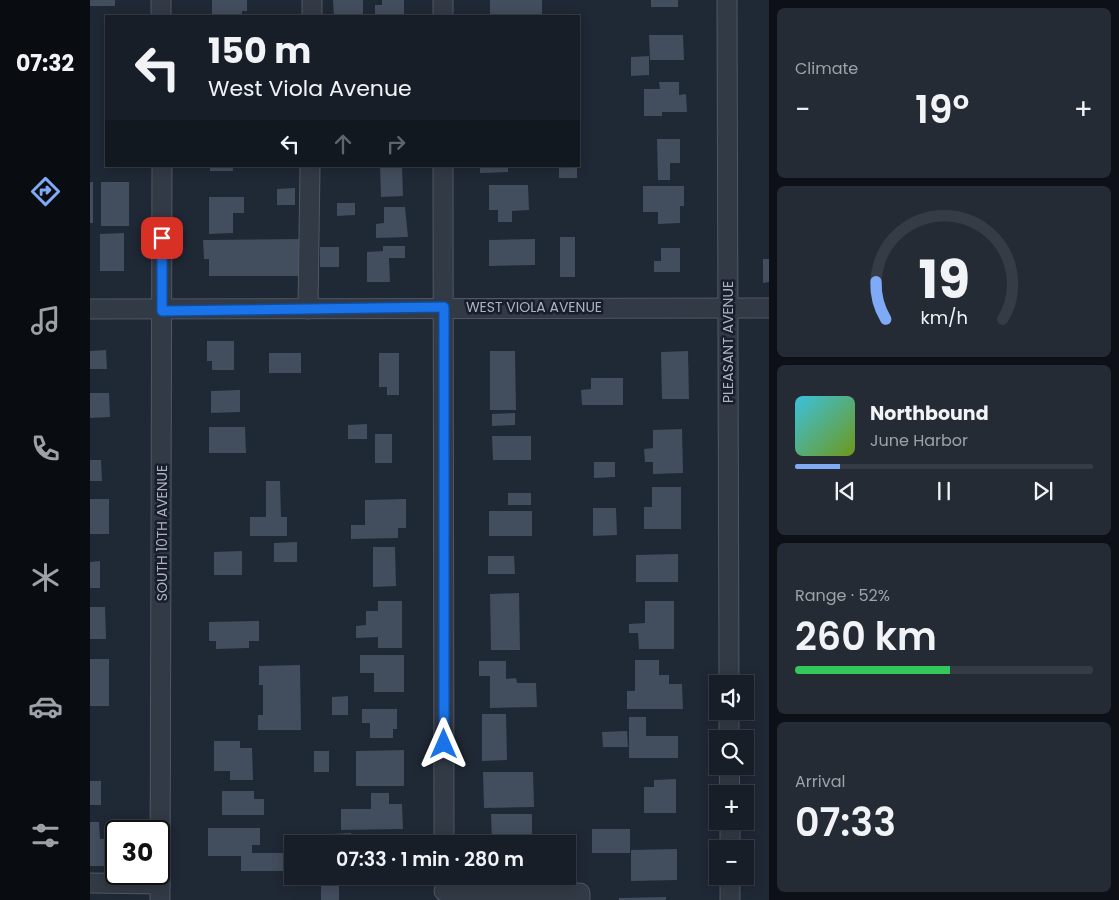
<!DOCTYPE html>
<meta charset="utf-8">
<style>
body{margin:0;font-family:Poppins,sans-serif;background:#242b34;color:#f1f3f6;height:100vh;display:flex;flex-direction:column;font-size:19px;white-space:nowrap}
*{box-sizing:border-box;margin:0}
p{font-size:16px;color:#9ea2a8}
.icon{flex:none;width:28px;height:28px;fill:none;stroke:currentColor;stroke-width:2;stroke-linecap:round;stroke-linejoin:round}
.map{position:relative;flex:1;overflow:hidden}
.panel{display:flex;flex-direction:column;gap:8px;padding:8px;background:#0d1016;width:350px}
.panel>*{flex:none}
.banner{position:absolute;left:15px;top:15px;width:475px;height:152px;border-radius:0px;box-shadow:0 2px 12px #0003,0 0 0 1px #363c45;background:#171e28;color:#f1f3f6;overflow:hidden}
.tools{position:absolute;left:619px;top:675px;display:grid;gap:10px}
.tools a{display:grid;place-items:center;width:45px;height:45px;border-radius:0px;background:#171e28;box-shadow:0 2px 12px #0003,0 0 0 1px #363c45;font-size:25px}
.speed{position:absolute;left:15px;top:820px;display:flex;gap:10px;font-size:25px;font-weight:700;text-align:center}
.speed>*{display:grid;place-content:center;width:65px;height:65px;border-radius:50%;background:#171e28;box-shadow:0 2px 12px #0003,0 0 0 1px #363c45;line-height:1}
.speed .limit{border:2px solid #111;border-radius:8px;background:#fff;color:#111}
.pin{position:absolute;display:grid;place-items:center;width:42px;height:42px;color:#fff;margin:-21px;border-radius:10px;box-shadow:0 2px 8px #0006}
.me{position:absolute;width:55px;margin:-28px;rotate:0deg;stroke-linejoin:round;filter:drop-shadow(0 0 4px #0008)}
.turn{display:flex;align-items:center;gap:18px;height:105px;padding:0 20px;font-size:22px}
.turn .icon{width:65px;height:65px;stroke-width:2.5}
.turn b{display:block;font-size:35px;line-height:42px}
.lanes{display:flex;align-items:center;height:48px;padding:0 20px;background:#0003;justify-content:center;gap:25px;direction:ltr}
.lanes .off{opacity:.35}
.big{font-size:38px;font-weight:600;line-height:1.1}
.panel .widget{flex:1;display:flex;flex-direction:column;justify-content:center;gap:8px;min-width:0;padding:0 18px;border-radius:8px;background:#242b34}
.panel .dial{align-items:center;gap:0}
.dial svg{height:130px;overflow:visible;fill:none;stroke:#363c45;stroke-width:7;stroke-linecap:round;text-anchor:middle}
.dial text{fill:#f1f3f6;stroke:none}
.song{display:flex;align-items:center;gap:15px}
.cover{width:60px;height:60px;border-radius:8px;background:linear-gradient(135deg,hsl(190 70% 55%),hsl(80 70% 35%))}
.played{height:5px;border-radius:2px;background:linear-gradient(90deg,#7eaaf6 15%,#363c45 15%)}
.keys{display:flex;justify-content:space-around;direction:ltr}
.heat{display:flex;justify-content:space-between;align-items:center;font-size:28px;direction:ltr}
.charge{height:8px;border-radius:4px;background:linear-gradient(90deg,#34c759 52%,#363c45 0)}
.trip{position:absolute;left:194px;top:835px;width:292px;height:50px;border-radius:0px;background:#171e28;box-shadow:0 2px 12px #0003,0 0 0 1px #363c45;font-weight:600;line-height:50px;text-align:center}
main{display:flex;flex:1;min-height:0}
.dock{display:flex;flex-direction:column;width:90px;justify-content:space-around;align-items:center;background:#090c10;color:#9ea2a8}
.dock .icon{width:35px;height:35px}
.dock .active{color:#7eaaf6}
.dock b{font-size:22px;color:#f1f3f6}
.map>svg:first-child{display:block}
.building{fill:#424d5d}
.lines{fill:none;stroke-linecap:round;stroke-linejoin:round}
.minor-casing{stroke:#505764;stroke-width:21}
.minor{stroke:#323a45;stroke-width:19}
.route-casing{stroke:#114b97;stroke-width:12}
.route{stroke:#1a73e8;stroke-width:9}
.labels{text-anchor:middle;dominant-baseline:central;stroke-width:5;stroke-linejoin:round;paint-order:stroke}
.street-label{font-size:14px;fill:#acb4c3;stroke:#181f2a}
</style>
<main>
<nav class="dock">
<b>07:32</b>
<svg class="icon active" aria-label="directions" viewBox="0 0 24 24"><path d="M12 3l9 9-9 9-9-9zM9 14v-3h6M13 9l2 2-2 2"/></svg>
<svg class="icon" aria-label="music" viewBox="0 0 24 24"><path d="M9 18V5l10-2v13"/><circle cx="6" cy="18" r="3"/><circle cx="16" cy="16" r="3"/></svg>
<svg class="icon" aria-label="phone" viewBox="0 0 24 24"><path d="M5 4h4l2 5-3 2q2 4 5 5l2-3 5 2v4C11 20 4 13 5 4z"/></svg>
<svg class="icon" aria-label="climate" viewBox="0 0 24 24"><path d="M12 3v18M4 7l16 10M4 17L20 7"/></svg>
<svg class="icon" aria-label="car" viewBox="0 0 24 24"><path d="M5 17H2v-5l4-1 3-4h7l3 4 3 1v5h-3M9 17h6M6 11h13"/><circle cx="7" cy="17" r="2"/><circle cx="17" cy="17" r="2"/></svg>
<svg class="icon" aria-label="filters" viewBox="0 0 24 24"><path d="M4 7h16M4 17h16"/><circle cx="9" cy="7" r="2"/><circle cx="15" cy="17" r="2"/></svg>
</nav>
<div class="map">
<svg width="679" height="900" viewBox="0 0 679 900">
<rect width="100%" height="100%" fill="#1f2835"/>
<g class="building">
<rect x="0" y="0" width="25" height="6"/>
<path d="M 122,0 L 157,0 L 157,11 L 152,11 L 152,16 L 122,16 Z"/>
<path d="M 243,0 L 273,0 L 273,16 L 244,16 Z"/>
<path d="M 292,0 L 314,0 L 314,16 L 285,16 L 285,5 L 292,5 Z"/>
<rect x="400" y="0" width="52" height="16"/>
<rect x="561" y="0" width="27" height="7"/>
<path d="M 559,35 L 593,35 L 594,60 L 560,60 Z"/>
<path d="M 559,56 L 559,75 L 541,76 L 541,57 Z"/>
<path d="M 569,82 L 589,82 L 589,95 L 596,94 L 597,112 L 572,112 L 572,116 L 554,116 L 554,89 L 570,89 Z"/>
<path d="M 567,139 L 590,139 L 590,163 L 580,163 L 580,180 L 568,180 Z"/>
<rect x="120" y="166" width="23" height="5"/>
<path d="M 290,166 L 312,166 L 313,196 L 291,197 Z"/>
<path d="M 390,166 L 418,166 L 418,172 L 390,173 Z"/>
<rect x="469" y="166" width="18" height="12"/>
<rect x="0" y="182" width="3" height="41"/>
<rect x="11" y="182" width="28" height="44"/>
<path d="M 399,185 L 438,185 L 439,210 L 422,211 L 422,222 L 408,222 L 408,210 L 399,210 Z"/>
<path d="M 553,186 L 594,186 L 594,206 L 590,206 L 590,223 L 568,224 L 568,212 L 553,212 Z"/>
<path d="M 205,188 L 205,205 L 187,205 L 187,189 Z"/>
<path d="M 119,197 L 154,197 L 154,213 L 143,213 L 143,233 L 119,234 Z"/>
<path d="M 247,203 L 265,203 L 265,215 L 247,216 Z"/>
<path d="M 294,207 L 315,207 L 318,237 L 286,238 L 286,224 L 294,223 Z"/>
<path d="M 34,233 L 34,271 L 10,271 L 10,234 Z"/>
<rect x="470" y="237" width="15" height="40"/>
<path d="M 213,239 L 213,276 L 119,276 L 119,259 L 114,259 L 113,240 Z"/>
<path d="M 445,239 L 445,265 L 399,266 L 399,240 Z"/>
<path d="M 293,246 L 315,246 L 315,258 L 299,258 L 300,282 L 277,282 L 277,252 L 293,251 Z"/>
<rect x="230" y="247" width="19" height="20"/>
<path d="M 571,248 L 590,248 L 590,272 L 564,272 L 564,261 L 571,261 Z"/>
<path d="M 673,259 L 679,259 L 679,282 L 673,283 Z"/>
<path d="M 117,341 L 144,341 L 144,370 L 122,370 L 122,361 L 117,361 Z"/>
<path d="M 16,350 L 17,369 L 0,369 L 0,351 Z"/>
<path d="M 400,351 L 425,351 L 426,410 L 400,410 Z"/>
<path d="M 598,351 L 599,399 L 572,399 L 571,352 Z"/>
<rect x="179" y="353" width="32" height="20"/>
<path d="M 289,353 L 309,353 L 309,395 L 297,395 L 297,387 L 289,387 Z"/>
<path d="M 501,378 L 533,378 L 533,405 L 492,405 L 491,390 L 501,389 Z"/>
<path d="M 150,390 L 150,412 L 121,413 L 121,391 Z"/>
<path d="M 0,393 L 19,393 L 20,417 L 0,418 Z"/>
<path d="M 425,413 L 425,425 L 402,426 L 402,414 Z"/>
<path d="M 277,424 L 277,439 L 258,439 L 258,425 Z"/>
<path d="M 119,427 L 155,427 L 156,453 L 119,453 Z"/>
<path d="M 592,429 L 593,473 L 563,474 L 563,462 L 555,462 L 554,449 L 563,448 L 563,430 Z"/>
<rect x="285" y="434" width="17" height="29"/>
<path d="M 402,436 L 441,436 L 441,460 L 403,460 Z"/>
<path d="M 0,460 L 11,460 L 12,481 L 0,481 Z"/>
<path d="M 504,462 L 525,462 L 525,477 L 504,478 Z"/>
<path d="M 176,481 L 190,481 L 191,517 L 197,517 L 197,536 L 160,536 L 160,517 L 176,517 Z"/>
<path d="M 562,487 L 591,487 L 591,529 L 554,529 L 554,507 L 562,507 Z"/>
<rect x="418" y="493" width="23" height="12"/>
<rect x="0" y="499" width="19" height="35"/>
<path d="M 316,499 L 316,528 L 308,528 L 308,538 L 261,539 L 261,525 L 275,525 L 275,500 Z"/>
<path d="M 503,508 L 526,508 L 527,535 L 503,536 Z"/>
<rect x="399" y="511" width="43" height="25"/>
<path d="M 207,542 L 207,562 L 184,562 L 184,543 Z"/>
<path d="M 283,547 L 305,547 L 306,586 L 283,587 Z"/>
<path d="M 152,551 L 152,575 L 124,575 L 124,552 Z"/>
<path d="M 588,554 L 588,582 L 546,582 L 546,555 Z"/>
<path d="M 398,556 L 424,556 L 425,574 L 398,574 Z"/>
<path d="M 10,561 L 10,588 L 0,588 L 0,562 Z"/>
<path d="M 429,593 L 430,650 L 401,650 L 400,594 Z"/>
<path d="M 288,601 L 312,601 L 312,648 L 288,648 L 288,637 L 266,638 L 266,626 L 276,625 L 276,611 L 288,611 Z"/>
<path d="M 555,601 L 584,601 L 584,649 L 549,649 L 548,633 L 539,633 L 539,624 L 555,623 Z"/>
<path d="M 0,607 L 15,607 L 16,639 L 0,639 Z"/>
<path d="M 169,621 L 169,641 L 159,641 L 159,648 L 126,649 L 126,641 L 119,641 L 119,622 Z"/>
<path d="M 270,655 L 314,655 L 314,692 L 284,692 L 284,673 L 270,673 Z"/>
<rect x="0" y="659" width="19" height="47"/>
<path d="M 545,660 L 569,660 L 569,675 L 579,675 L 579,684 L 592,684 L 593,709 L 537,709 L 537,691 L 545,691 Z"/>
<path d="M 389,661 L 416,661 L 416,679 L 426,678 L 427,683 L 446,683 L 447,707 L 400,708 L 400,676 L 389,676 Z"/>
<path d="M 210,665 L 211,730 L 168,730 L 168,715 L 173,715 L 173,685 L 169,685 L 169,666 Z"/>
<path d="M 258,696 L 258,715 L 242,715 L 242,697 Z"/>
<path d="M 272,709 L 307,709 L 307,729 L 303,729 L 303,738 L 280,738 L 280,723 L 272,723 Z"/>
<path d="M 392,714 L 416,714 L 417,760 L 392,761 Z"/>
<path d="M 539,717 L 556,717 L 556,736 L 588,736 L 588,758 L 539,758 Z"/>
<path d="M 537,731 L 538,747 L 513,747 L 512,732 Z"/>
<path d="M 124,741 L 150,741 L 150,748 L 162,748 L 163,780 L 140,780 L 140,771 L 124,771 Z"/>
<path d="M 314,750 L 314,786 L 266,786 L 266,751 Z"/>
<rect x="224" y="751" width="15" height="21"/>
<path d="M 393,772 L 443,772 L 444,807 L 394,808 Z"/>
<path d="M 586,779 L 586,813 L 554,813 L 554,787 L 564,787 L 564,780 Z"/>
<rect x="0" y="781" width="11" height="24"/>
<path d="M 132,791 L 164,791 L 164,799 L 174,799 L 174,815 L 132,815 Z"/>
<path d="M 281,793 L 299,793 L 299,804 L 312,804 L 313,829 L 251,830 L 251,809 L 281,809 Z"/>
<path d="M 401,814 L 442,814 L 442,841 L 433,841 L 433,844 L 402,844 Z"/>
<path d="M 0,822 L 9,822 L 10,839 L 18,839 L 18,866 L 0,866 Z"/>
<path d="M 118,828 L 170,828 L 170,845 L 162,845 L 162,853 L 195,853 L 195,871 L 151,871 L 151,856 L 118,856 Z"/>
<rect x="502" y="829" width="38" height="24"/>
<path d="M 261,833 L 261,844 L 243,844 L 243,834 Z"/>
<path d="M 587,849 L 587,880 L 541,881 L 541,850 Z"/>
<rect x="231" y="885" width="18" height="15"/>
<path d="M 576,897 L 576,900 L 529,900 L 529,898 Z"/>
</g>
<g class="lines">
<g class="minor-casing">
<g id="minor">
<path d="M 71,0 L 71,16"/>
<path d="M 353,0 L 353,16"/>
<path d="M 637,0 L 639,684"/>
<path d="M 222,16 L 222,0"/>
<path d="M 353,166 L 354,844"/>
<path d="M 0,309 L 679,308"/>
<path d="M 218,309 L 220,166"/>
<path d="M 639,711 L 639,739"/>
<path d="M 639,766 L 640,794"/>
<path d="M 640,821 L 640,849"/>
<path d="M 640,876 L 640,900"/>
<path d="M 0,883 L 70,884"/>
<path d="M 354,891 L 490,893 L 490,900"/>
<path d="M 70,900 L 72,166"/>
</g>
</g>
<use href="#minor" class="minor"/>
</g>
<g class="lines">
<g class="route-casing">
<path id="route" d="M 72,238 L 72,311 L 354,307 L 354,744"/>
</g>
<use href="#route" class="route"/>
</g>
<g class="labels">
<g class="street-label">
<text x="444" y="307">WEST VIOLA AVENUE</text>
<text transform="translate(638 342) rotate(-90)">PLEASANT AVENUE</text>
<text transform="translate(72 533) rotate(-90)">SOUTH 10TH AVENUE</text>
</g>
</g>
</svg>
<div class="tools">
<a><svg class="icon" aria-label="sound" viewBox="0 0 24 24"><path d="M4 9h4l5-4v14l-5-4H4zM17 9q2 3 0 6"/></svg></a>
<a><svg class="icon" aria-label="search" viewBox="0 0 24 24"><circle cx="10" cy="10" r="6"/><path d="M15 15l6 6"/></svg></a>
<a>+</a>
<a>−</a>
</div>
<div class="speed"><div class="limit">30</div></div>
<div class="pin" style="left:72px;top:238px;background:#d93025"><svg class="icon" aria-label="arrive" viewBox="0 0 24 24"><path d="M6 21V4h12l-3 4 3 4H6"/></svg></div>
<svg class="me" style="left:354px;top:744px" viewBox="-20 -20 40 40"><path d="M0-17L14 15 0 8-14 15z" fill="#1a73e8" stroke="#fff" stroke-width="4"/></svg>
<div class="trip">07:33 · 1 min · 280 m</div>
<div class="banner">
<div class="turn"><svg class="icon" aria-label="left" viewBox="0 0 24 24"><path d="M17 20v-9H6M10 6l-5 5 5 5"/></svg><div><b>150 m</b>West Viola Avenue</div></div>
<div class="lanes"><svg class="icon" aria-label="left" viewBox="0 0 24 24"><path d="M17 20v-9H6M10 6l-5 5 5 5"/></svg><svg class="icon off" aria-label="ahead" viewBox="0 0 24 24"><path d="M12 20V5M6 11l6-6 6 6"/></svg><svg class="icon off" aria-label="right" viewBox="0 0 24 24"><path d="M7 20v-9h11M14 6l5 5-5 5"/></svg></div>
</div>
</div>
<section class="panel">
<div class="widget"><p>Climate</p>
<div class="heat"><a>−</a><b class="big">19°</b><a>+</a></div>
</div>
<div class="widget dial"><svg viewBox="0 0 100 80">
<path d="M14 69A42 42 0 1 1 86 69"/>
<path d="M14 69A42 42 0 0 1 8 46" stroke="#7eaaf6"/>
<text x="50" y="56" font-size="32" font-weight="700">19</text>
<text x="50" y="72" font-size="11">km/h</text>
</svg></div>
<div class="widget">
<div class="song"><i class="cover"></i><div><b>Northbound</b><p>June Harbor</p></div></div>
<div class="played"></div>
<div class="keys"><svg class="icon" aria-label="previous" viewBox="0 0 24 24"><path d="M18 5L8 12l10 7zM5 5v14"/></svg><svg class="icon" aria-label="pause" viewBox="0 0 24 24"><path d="M8 5v14M16 5v14"/></svg><svg class="icon" aria-label="next" viewBox="0 0 24 24"><path d="M6 5l10 7-10 7zM19 5v14"/></svg></div>
</div>
<div class="widget"><p>Range · 52%</p><b class="big">260 km</b><div class="charge"></div></div>
<div class="widget"><p>Arrival</p><b class="big">07:33</b></div>
</section>
</main>
